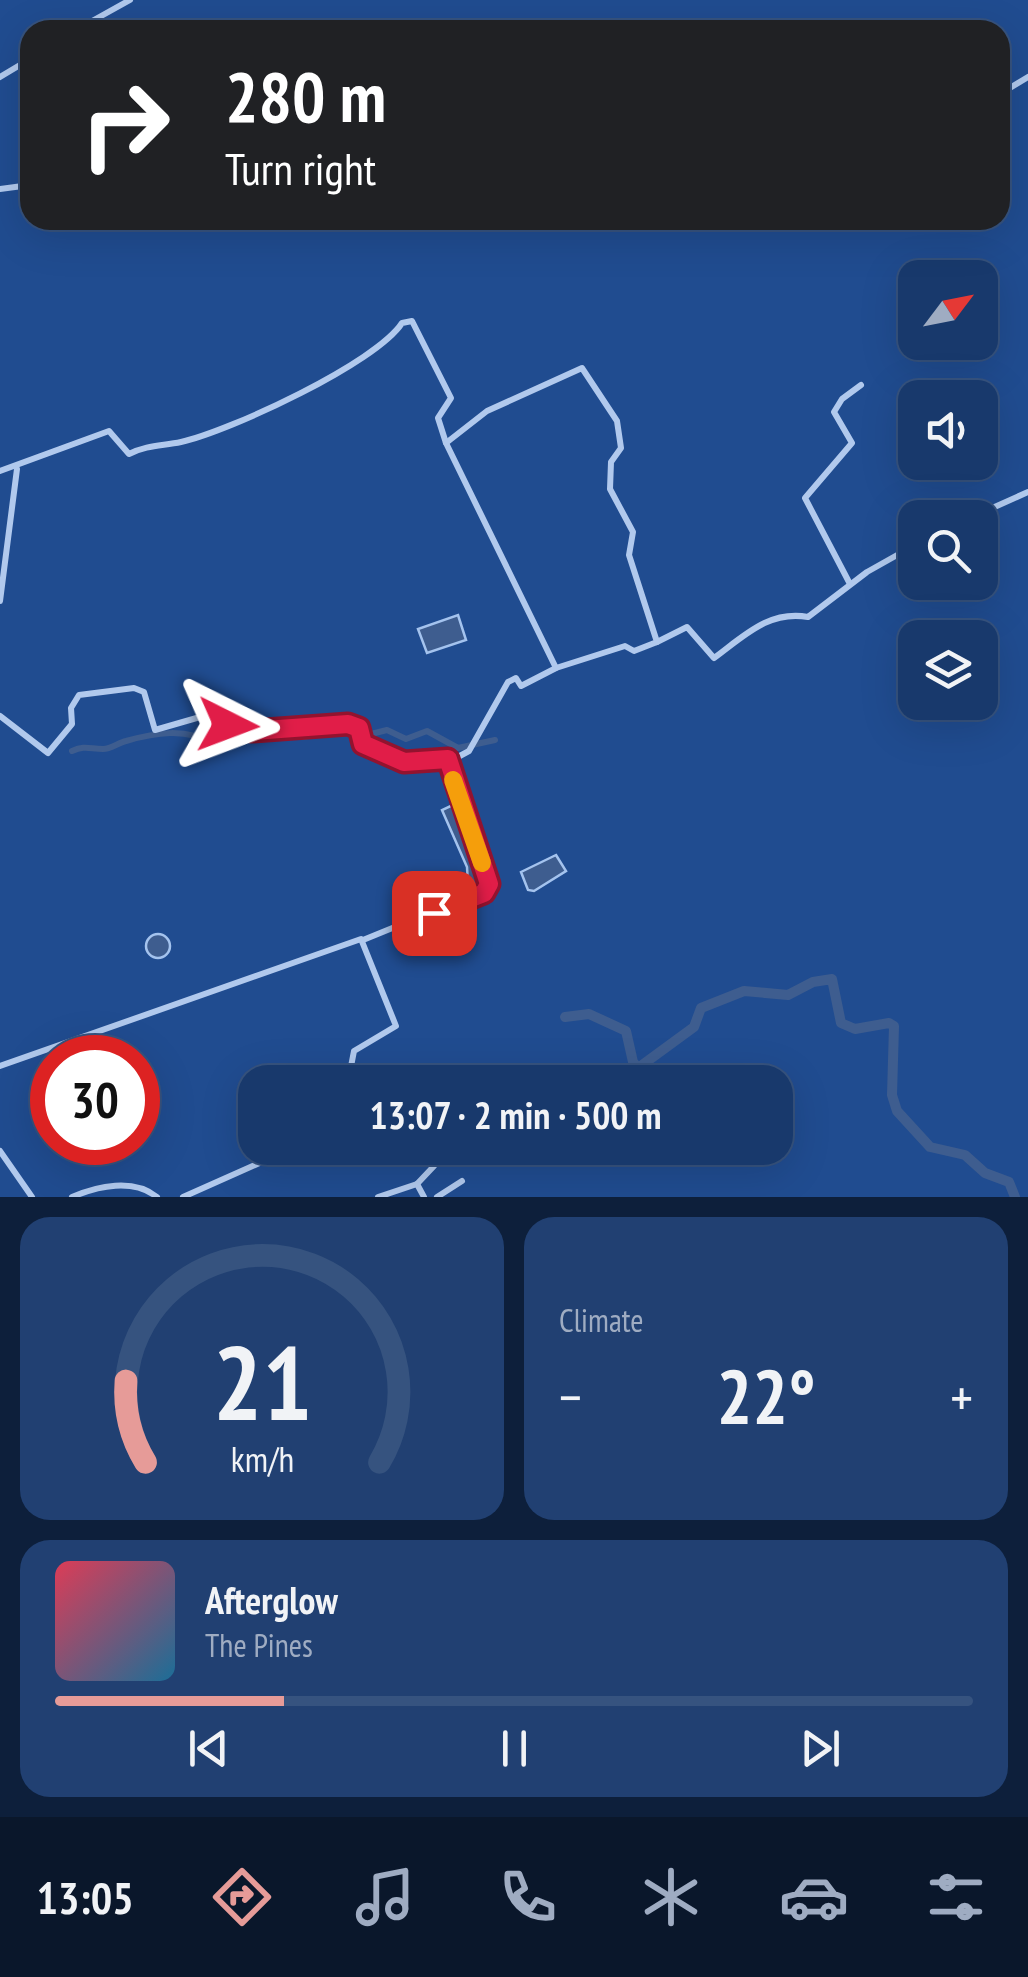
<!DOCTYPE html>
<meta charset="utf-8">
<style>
body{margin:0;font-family:"PT Sans Narrow",sans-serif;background:#214072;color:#f1f3f6;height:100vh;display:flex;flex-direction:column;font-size:38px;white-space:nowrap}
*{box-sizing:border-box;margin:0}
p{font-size:32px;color:#9facc2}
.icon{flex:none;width:55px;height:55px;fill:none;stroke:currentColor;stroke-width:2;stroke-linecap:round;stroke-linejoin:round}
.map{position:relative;height:1197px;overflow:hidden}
.drawer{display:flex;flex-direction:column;gap:20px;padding:20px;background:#0d1f3b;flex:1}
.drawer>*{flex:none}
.top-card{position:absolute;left:20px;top:20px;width:990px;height:210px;border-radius:30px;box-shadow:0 10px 40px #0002,0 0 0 2px #36537f;background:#202124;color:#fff;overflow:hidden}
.needle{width:65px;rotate:58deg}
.tools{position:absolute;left:898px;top:260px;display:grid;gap:20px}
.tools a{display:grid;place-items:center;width:100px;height:100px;border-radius:20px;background:#18396c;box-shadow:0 10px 40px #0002,0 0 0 2px #36537f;font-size:50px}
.speed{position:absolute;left:30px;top:1035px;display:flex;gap:20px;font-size:50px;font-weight:700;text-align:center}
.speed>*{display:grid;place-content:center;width:130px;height:130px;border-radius:50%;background:#18396c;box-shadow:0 10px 40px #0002,0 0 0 2px #36537f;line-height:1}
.speed .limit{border:15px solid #d22;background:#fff;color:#111}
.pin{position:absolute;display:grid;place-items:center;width:85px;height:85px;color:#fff;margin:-42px;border-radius:20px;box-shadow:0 5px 15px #0006}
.me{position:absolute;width:110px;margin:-55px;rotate:93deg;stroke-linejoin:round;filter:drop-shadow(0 0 8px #0008)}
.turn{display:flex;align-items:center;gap:35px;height:210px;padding:0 40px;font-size:45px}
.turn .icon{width:130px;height:130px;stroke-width:2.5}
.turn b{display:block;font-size:70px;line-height:85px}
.big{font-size:75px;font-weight:700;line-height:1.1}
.drawer .widget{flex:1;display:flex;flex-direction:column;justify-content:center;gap:15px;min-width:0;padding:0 35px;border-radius:30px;background:#214072}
.drawer .dial{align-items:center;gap:0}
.dial svg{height:260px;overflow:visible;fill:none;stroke:#36537f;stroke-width:7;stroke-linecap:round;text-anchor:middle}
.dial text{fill:#f1f3f6;stroke:none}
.song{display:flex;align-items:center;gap:30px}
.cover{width:120px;height:120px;border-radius:15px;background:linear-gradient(135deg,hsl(350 70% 55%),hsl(200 70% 35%))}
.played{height:10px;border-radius:5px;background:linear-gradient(90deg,#e69b98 25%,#36537f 25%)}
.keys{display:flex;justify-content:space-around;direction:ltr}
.heat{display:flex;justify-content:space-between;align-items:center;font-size:55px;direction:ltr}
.drawer .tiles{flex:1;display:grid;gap:20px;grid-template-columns:1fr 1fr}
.widget:last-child{grid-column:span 2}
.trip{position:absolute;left:238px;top:1065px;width:555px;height:100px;border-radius:30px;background:#18396c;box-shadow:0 10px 40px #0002,0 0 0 2px #36537f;font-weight:700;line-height:100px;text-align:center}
.menu{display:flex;height:160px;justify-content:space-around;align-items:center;background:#0a172b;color:#9facc2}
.menu .icon{width:70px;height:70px}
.menu .selected{color:#e69b98}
.menu b{font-size:45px;color:#f1f3f6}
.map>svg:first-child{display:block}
.water{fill:#3e5d8f;stroke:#a4c3ee;stroke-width:2.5}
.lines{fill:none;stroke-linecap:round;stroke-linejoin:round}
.canal{stroke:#3e5d8f;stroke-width:6}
.river{stroke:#3e5d8f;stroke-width:10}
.minor{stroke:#b1c9ed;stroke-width:6}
.route-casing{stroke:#92132f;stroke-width:25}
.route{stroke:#e11d48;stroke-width:18}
.slow{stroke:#f59e0b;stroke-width:18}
</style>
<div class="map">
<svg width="1028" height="1197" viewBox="0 0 1028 1197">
<rect width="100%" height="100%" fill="#204c90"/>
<g class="water">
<path d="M 458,615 L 466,640 L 427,653 L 418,629 Z"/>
<path d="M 455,804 L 483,882 L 476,888 L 468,884 L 467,867 L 442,810 Z"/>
<path d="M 556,855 L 566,871 L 534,891 L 528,890 L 521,872 Z"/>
<circle cx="158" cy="946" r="12"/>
</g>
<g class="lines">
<path class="canal" d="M 72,751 C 85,745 90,749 103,749 C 111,749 118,743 126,741 C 154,733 187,727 212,744 L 230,736 L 302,737 L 336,731 L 367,735 L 387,730 L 406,739 L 427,731 L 458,748 L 495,740"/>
<path class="river" d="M 565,1017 L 589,1014 L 626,1031 L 633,1062 L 638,1068 L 694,1027 L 701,1008 L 744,991 L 788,995 L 813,982 L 832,979 L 841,1023 L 855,1029 L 889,1023 L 894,1026 L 892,1095 L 897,1111 L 930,1147 L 965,1155 L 985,1173 L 1009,1182 L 1015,1197"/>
<g class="minor">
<path d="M 76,30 L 130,0"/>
<path d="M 0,77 L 30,59"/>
<path d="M 1000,94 L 1028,77"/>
<path d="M 0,189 L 30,185"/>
<path d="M 936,220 L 945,228"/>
<path d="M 0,471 L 109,431 L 129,454 C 147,445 162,446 181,442 C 230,431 376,363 402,323 L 412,321 L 451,398 L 438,418 L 446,443 L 556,668"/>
<path d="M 970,518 L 1028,492"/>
<path d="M 850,584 L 805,498 L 852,443 L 834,412 L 842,399 L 861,385"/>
<path d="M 0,601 L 17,469"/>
<path d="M 657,642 L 687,627 L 714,658 C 744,636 769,610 808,617 L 867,572 L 915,545"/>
<path d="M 0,716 L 48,753 L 72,724 L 71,708 L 79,695 L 134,688 L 144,692 L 155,730 L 214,713 L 233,730 L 252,731 L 348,724 L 359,727 L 363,744 L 405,762 L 456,758 L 469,751 L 508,682 L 516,678 L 521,686 L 556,668 L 625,646 L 634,651 L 657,642 L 629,555 L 633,532 L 610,489 L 611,462 L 621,448 L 617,421 L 582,368 L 487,411 L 446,443"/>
<path d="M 363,940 L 488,889 L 448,759"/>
<path d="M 0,1066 L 361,939 L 396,1026 L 354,1051 L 348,1082"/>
<path d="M 0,1151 L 32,1197"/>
<path d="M 417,1184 L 424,1197"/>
<path d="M 72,1197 C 98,1186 133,1178 157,1197"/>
<path d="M 183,1197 L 293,1148"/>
<path d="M 378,1197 L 417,1184 L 434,1166"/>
<path d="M 437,1197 L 462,1181"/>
</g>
</g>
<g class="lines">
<g class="route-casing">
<path id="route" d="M 228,725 L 252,731 L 348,724 L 359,728 L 363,744 L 404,762 L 448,759 L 489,884 L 484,893 L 434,913"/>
</g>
<use href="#route" class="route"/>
<path class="slow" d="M 453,780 L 482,863"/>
</g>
</svg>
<div class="tools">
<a><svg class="needle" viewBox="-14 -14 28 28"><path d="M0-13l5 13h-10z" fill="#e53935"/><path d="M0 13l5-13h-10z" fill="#9facc2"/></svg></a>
<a><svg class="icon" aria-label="sound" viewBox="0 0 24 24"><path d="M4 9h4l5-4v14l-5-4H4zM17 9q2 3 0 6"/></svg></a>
<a><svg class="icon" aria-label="search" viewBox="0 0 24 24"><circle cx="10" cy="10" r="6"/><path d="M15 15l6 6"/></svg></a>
<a><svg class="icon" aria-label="layers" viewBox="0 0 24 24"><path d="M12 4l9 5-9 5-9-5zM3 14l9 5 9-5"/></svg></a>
</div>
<div class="speed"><div class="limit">30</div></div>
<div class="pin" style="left:434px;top:913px;background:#d93025"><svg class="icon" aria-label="arrive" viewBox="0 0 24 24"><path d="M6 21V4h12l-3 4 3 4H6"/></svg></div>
<svg class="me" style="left:228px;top:725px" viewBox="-20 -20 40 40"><path d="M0-17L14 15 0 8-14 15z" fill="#e11d48" stroke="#fff" stroke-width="4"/></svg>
<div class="trip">13:07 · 2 min · 500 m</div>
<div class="top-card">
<div class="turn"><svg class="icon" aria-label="right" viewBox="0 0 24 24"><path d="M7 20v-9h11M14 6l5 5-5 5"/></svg><div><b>280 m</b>Turn right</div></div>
</div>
</div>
<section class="drawer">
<div class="tiles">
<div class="widget dial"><svg viewBox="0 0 100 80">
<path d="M14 69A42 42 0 1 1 86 69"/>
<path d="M14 69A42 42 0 0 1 8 44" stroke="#e69b98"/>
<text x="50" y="56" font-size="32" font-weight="700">21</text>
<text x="50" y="72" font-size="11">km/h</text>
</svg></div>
<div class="widget"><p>Climate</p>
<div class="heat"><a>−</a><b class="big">22°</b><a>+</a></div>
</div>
<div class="widget">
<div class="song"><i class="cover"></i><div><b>Afterglow</b><p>The Pines</p></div></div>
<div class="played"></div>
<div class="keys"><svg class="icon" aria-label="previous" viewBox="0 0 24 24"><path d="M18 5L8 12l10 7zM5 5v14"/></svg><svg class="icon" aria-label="pause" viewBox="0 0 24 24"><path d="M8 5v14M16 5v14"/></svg><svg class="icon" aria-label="next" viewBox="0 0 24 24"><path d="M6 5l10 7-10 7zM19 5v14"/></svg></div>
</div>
</div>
</section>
<nav class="menu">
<b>13:05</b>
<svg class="icon selected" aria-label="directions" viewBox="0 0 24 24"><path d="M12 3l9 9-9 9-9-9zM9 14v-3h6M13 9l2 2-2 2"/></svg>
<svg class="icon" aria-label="music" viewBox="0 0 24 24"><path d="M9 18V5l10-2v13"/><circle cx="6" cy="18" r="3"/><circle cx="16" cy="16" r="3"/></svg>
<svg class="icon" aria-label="phone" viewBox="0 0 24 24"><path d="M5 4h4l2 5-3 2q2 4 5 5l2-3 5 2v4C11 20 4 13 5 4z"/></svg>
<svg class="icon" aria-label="climate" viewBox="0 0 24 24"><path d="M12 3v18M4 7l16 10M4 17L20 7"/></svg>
<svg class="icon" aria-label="car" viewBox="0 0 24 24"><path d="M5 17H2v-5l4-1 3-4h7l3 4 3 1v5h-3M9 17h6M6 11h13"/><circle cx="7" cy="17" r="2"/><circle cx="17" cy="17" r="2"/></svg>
<svg class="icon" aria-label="filters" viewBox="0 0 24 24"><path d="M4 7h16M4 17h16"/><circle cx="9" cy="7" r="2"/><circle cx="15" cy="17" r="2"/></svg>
</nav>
